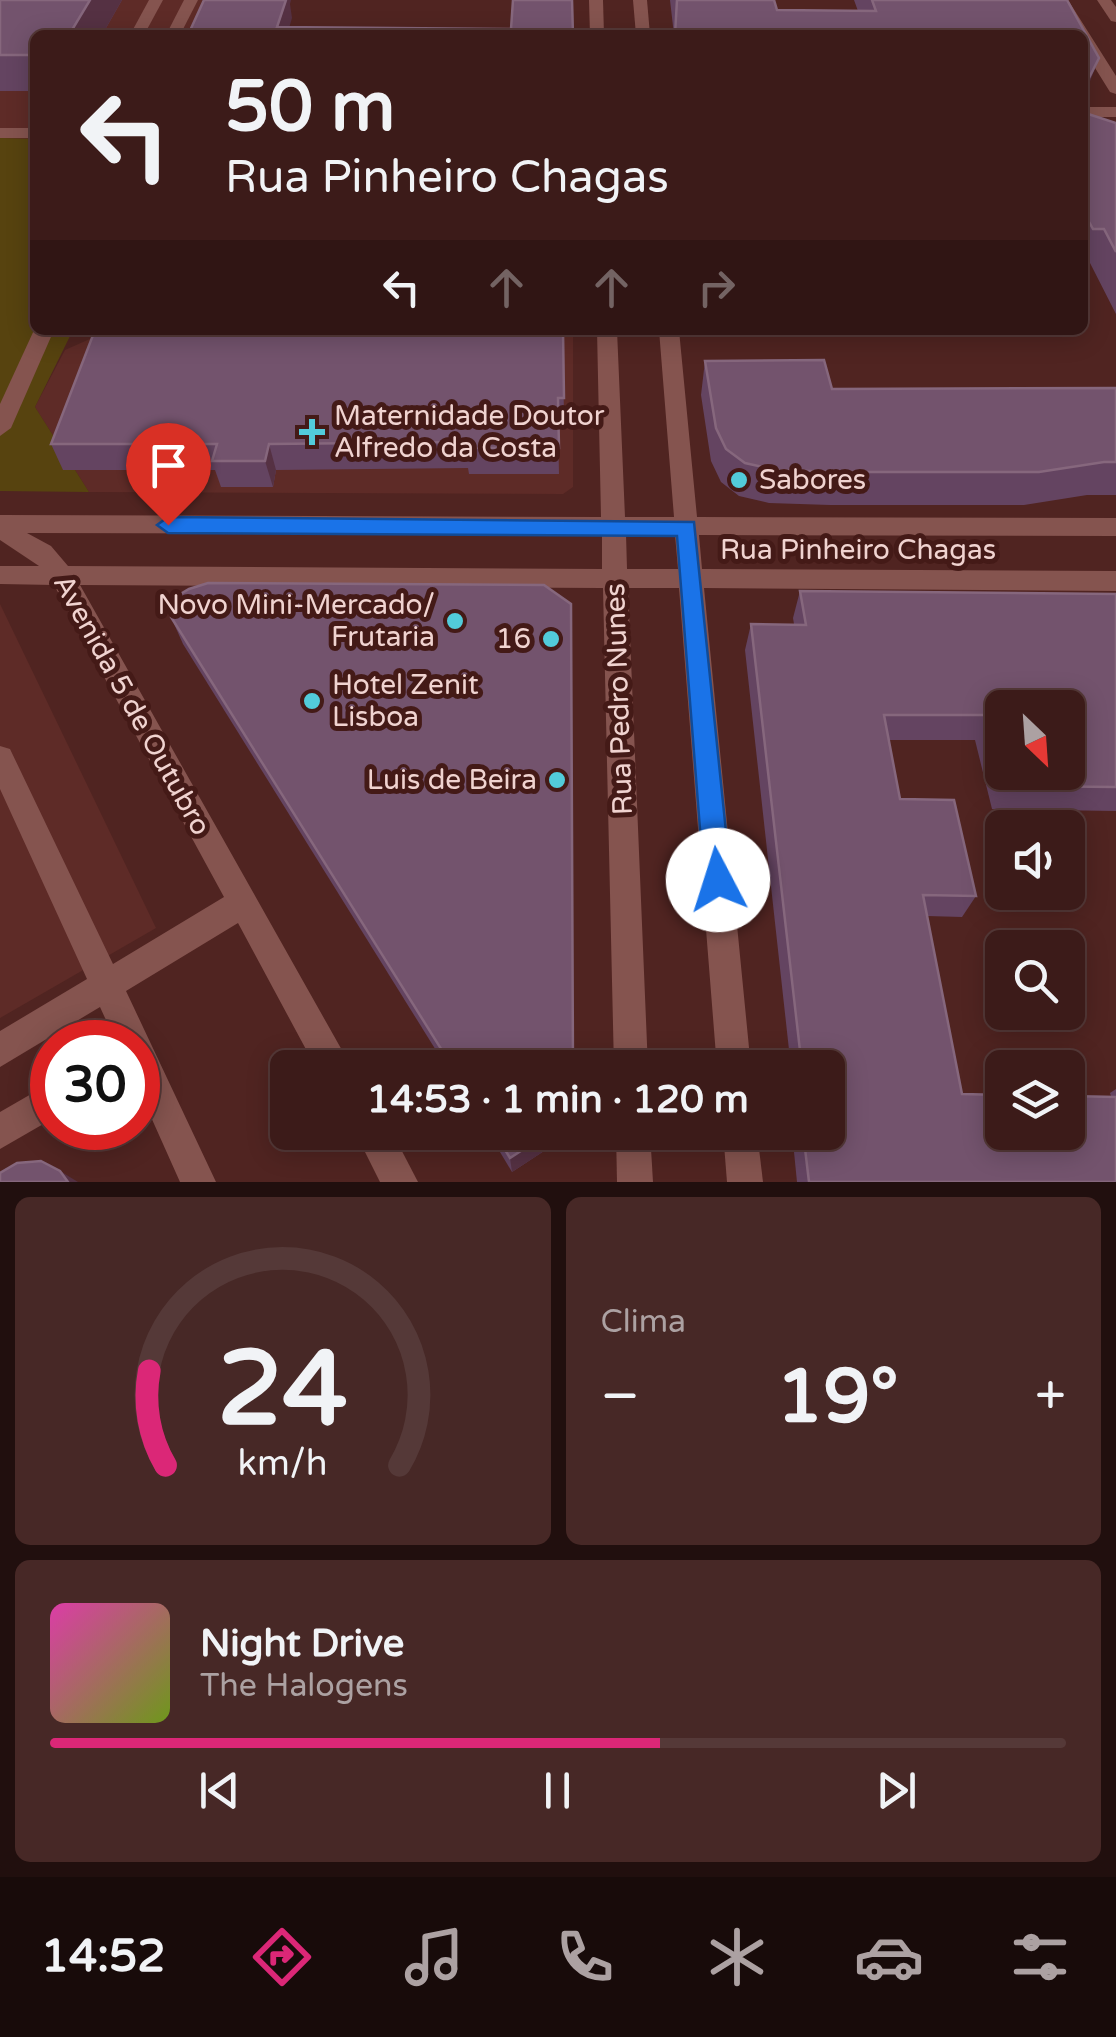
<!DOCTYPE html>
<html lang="pt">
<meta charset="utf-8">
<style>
body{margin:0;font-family:"Varela Round",sans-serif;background:#472826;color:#f1f3f6;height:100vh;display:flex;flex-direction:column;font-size:38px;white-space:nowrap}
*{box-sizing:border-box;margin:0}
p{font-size:32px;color:#aca1a2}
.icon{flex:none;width:55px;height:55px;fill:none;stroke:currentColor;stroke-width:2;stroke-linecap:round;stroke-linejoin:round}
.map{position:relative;height:1182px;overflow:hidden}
.drawer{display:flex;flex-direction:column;gap:15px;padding:15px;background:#210f0e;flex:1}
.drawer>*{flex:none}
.top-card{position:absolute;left:30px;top:30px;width:1058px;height:305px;border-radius:15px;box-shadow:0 5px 25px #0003,0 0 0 2px #553938;background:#3c1b19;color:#f1f3f6;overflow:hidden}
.needle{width:65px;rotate:155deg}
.buttons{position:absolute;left:985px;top:690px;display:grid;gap:20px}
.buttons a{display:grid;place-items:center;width:100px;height:100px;border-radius:15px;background:#3c1b19;box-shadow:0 5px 25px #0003,0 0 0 2px #553938;font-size:50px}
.speed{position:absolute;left:30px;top:1020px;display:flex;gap:20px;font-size:50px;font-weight:700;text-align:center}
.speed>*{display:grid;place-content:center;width:130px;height:130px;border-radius:50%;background:#3c1b19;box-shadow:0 5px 25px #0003,0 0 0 2px #553938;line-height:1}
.speed .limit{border:15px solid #d22;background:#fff;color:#111}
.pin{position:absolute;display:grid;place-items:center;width:85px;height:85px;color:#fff;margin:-102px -42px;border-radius:50% 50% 50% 0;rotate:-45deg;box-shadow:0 0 10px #0007}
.pin .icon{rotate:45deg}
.me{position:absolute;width:110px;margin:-55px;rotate:355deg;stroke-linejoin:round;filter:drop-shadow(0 0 8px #0008)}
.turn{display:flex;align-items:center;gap:35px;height:210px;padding:0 30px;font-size:45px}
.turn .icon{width:130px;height:130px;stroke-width:2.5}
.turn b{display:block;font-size:70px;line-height:85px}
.lanes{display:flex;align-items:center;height:95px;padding:0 30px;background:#0003;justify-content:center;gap:50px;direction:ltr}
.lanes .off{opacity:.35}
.big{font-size:75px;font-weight:700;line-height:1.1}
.drawer .card{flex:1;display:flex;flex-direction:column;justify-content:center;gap:15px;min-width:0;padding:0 35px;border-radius:15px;background:#472826}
.drawer .dial{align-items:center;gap:0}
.dial svg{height:260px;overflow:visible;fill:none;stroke:#553938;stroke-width:7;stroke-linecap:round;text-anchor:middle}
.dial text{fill:#f1f3f6;stroke:none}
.song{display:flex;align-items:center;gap:30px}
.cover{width:120px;height:120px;border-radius:15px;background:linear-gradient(135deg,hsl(320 70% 55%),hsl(80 70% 35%))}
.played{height:10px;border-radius:5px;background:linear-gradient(90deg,#db2777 60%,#553938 60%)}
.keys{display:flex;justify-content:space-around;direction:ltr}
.heat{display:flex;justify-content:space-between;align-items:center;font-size:55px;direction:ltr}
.drawer .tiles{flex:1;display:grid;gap:15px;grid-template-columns:1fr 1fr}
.card:last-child{grid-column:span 2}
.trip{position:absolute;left:270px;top:1050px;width:575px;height:100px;border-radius:15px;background:#3c1b19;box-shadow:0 5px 25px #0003,0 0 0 2px #553938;font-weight:700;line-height:100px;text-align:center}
.tabs{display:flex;height:160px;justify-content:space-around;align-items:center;background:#180b0a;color:#aca1a2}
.tabs .icon{width:70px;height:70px}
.tabs .selected{color:#db2777}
.tabs b{font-size:45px;color:#f1f3f6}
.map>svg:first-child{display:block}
.built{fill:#5e2b27}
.green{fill:#57430f}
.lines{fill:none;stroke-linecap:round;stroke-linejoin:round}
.pedestrian{fill:#85544f;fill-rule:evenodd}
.minor{fill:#85544f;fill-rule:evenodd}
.wall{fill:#644461;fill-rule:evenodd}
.shaded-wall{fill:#553143}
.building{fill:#73536d;stroke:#86677d;stroke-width:2.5}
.route{fill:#1a73e8;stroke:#114b97;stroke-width:2.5}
.poi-dot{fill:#52cbda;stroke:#441a17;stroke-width:4}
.labels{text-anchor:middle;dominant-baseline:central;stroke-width:10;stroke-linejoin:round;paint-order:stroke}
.poi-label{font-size:28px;fill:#f0d3d0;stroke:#441a17;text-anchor:start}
.street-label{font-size:28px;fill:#f0d3d0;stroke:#441a17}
</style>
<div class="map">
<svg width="1116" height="1182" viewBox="0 0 1116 1182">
<rect width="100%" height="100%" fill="#502421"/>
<g class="built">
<path d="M 0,0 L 211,0 L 195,35 L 35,35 L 35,330 L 0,459 Z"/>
<path d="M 110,330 L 573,330 L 573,487 L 563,494 L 89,492 L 35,407 L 65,350 Z"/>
<path d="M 0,604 L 156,928 L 0,1018 Z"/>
</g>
<path class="green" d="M 0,138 L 35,139 L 35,330 L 73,330 L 35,407 L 89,492 L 0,491 Z"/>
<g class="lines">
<path class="pedestrian" d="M 35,328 L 54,330 L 11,428 L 0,436 L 0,404 Z"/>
<g class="minor">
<path d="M 149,0 L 163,0 L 144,35 L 130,35 Z"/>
<path d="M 184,0 L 198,0 L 180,35 L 166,35 Z"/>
<path d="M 589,0 L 603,0 L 604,35 L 590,35 Z"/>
<path d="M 633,0 L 647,0 L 650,35 L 636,35 Z"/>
<path d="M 1054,0 L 1068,0 L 1116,76 L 1116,94 L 1110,92 L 1082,47 L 1082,35 L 1075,35 Z"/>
<path d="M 1097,0 L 1111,0 L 1116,7 L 1116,22 L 1111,21 Z"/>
<rect x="1082" y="107" width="34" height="10"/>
<rect x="0" y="128" width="35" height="10"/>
<path d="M 597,330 L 617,330 L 625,517 L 674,517 L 659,330 L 679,330 L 697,517 L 1116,518 L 1116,536 L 699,535 L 702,569 L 1116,571 L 1116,591 L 704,588 L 751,1068 L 717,1068 L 679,588 L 628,588 L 648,1068 L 614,1068 L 603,588 L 80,585 L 352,1068 L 316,1068 L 238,923 L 126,991 L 216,1182 L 180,1182 L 138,1088 L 138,1042 L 116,1042 L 100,1007 L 0,1067 L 0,1031 L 87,979 L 0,789 L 0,746 L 10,749 L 113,964 L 224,897 L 54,585 L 0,584 L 0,566 L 39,566 L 0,540 L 0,515 L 601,517 ZM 27,533 L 602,534 L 602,569 L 68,566 L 51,546 ZM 626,534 L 675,535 L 678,569 L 627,569 Z"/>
<path d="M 52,1082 L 52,1119 L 0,1149 L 0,1112 Z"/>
<path d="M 355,1132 L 392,1132 L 418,1182 L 380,1182 Z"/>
<path d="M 616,1132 L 650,1132 L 653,1182 L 617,1182 Z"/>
<path d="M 723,1132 L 757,1132 L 763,1182 L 727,1182 Z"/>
</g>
</g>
<g class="wall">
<path d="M 0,0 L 122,0 L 102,35 L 35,35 L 35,91 L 0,91 Z"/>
<path d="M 670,0 L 774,0 L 777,10 L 858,11 L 854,0 L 1067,0 L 1099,58 L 1082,99 L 1082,35 L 674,35 Z"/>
<path d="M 1082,112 L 1116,123 L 1116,314 L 1090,263 L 1082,263 Z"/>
<path d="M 563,330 L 564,424 L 558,424 L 559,474 L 469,474 L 468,468 L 276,470 L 273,487 L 221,487 L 215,470 L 63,470 L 51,444 Z"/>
<path d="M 705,361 L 832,389 L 1116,388 L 1116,495 L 1087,495 L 1024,505 L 830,505 L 769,503 L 739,496 L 721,482 L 711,461 L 701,395 Z"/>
<path d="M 800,591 L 1116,594 L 1116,811 L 992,809 L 975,740 L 888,740 L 900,799 L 976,896 L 962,917 L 927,916 L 962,1094 L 1111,1096 L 1110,1093 L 1116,1089 L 1116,1182 L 797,1182 L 792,1132 L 828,1132 L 828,1068 L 791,1068 L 745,650 L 751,624 L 794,624 L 793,618 ZM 1002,708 L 1068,772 L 1002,772 Z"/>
<path d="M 171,617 L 573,1068 L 447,1068 L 183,644 Z"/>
<path d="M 488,1132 L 573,1132 L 512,1172 Z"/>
</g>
<g class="shaded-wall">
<path d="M 90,0 L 122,0 L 102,35 L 69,35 Z"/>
<path d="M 282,0 L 291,0 L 290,4 L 292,18 L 287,35 L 277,27 Z"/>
<path d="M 1099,58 L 1087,89 L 1082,99 L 1082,92 Z"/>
<path d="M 269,444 L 276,470 L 273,487 L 265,461 Z"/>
<path d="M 550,1132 L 573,1132 L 512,1172 L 510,1158 Z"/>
<path d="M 60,1171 L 78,1182 L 68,1182 Z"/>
</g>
<g class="building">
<path d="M 0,0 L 90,0 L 69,35 L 35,35 L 35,55 L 0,55 Z"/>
<path d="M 204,0 L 286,0 L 277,27 L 511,29 L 513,0 L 572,0 L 573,35 L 188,35 Z"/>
<path d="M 677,0 L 774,0 L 777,10 L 876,11 L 872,0 L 1067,0 L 1099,58 L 1082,92 L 1082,35 L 675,35 Z"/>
<path d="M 1082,112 L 1116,123 L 1116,252 L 1104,229 L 1093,229 L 1082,209 Z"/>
<path d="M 95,330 L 563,330 L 564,398 L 558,398 L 559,448 L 467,448 L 467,442 L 269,444 L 265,461 L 212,461 L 217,444 L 51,444 Z"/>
<path d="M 824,360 L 832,389 L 1116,388 L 1116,462 L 1104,462 L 1039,472 L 839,472 L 776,470 L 745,463 L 726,449 L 716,428 L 705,361 Z"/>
<path d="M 208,583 L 544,585 L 571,604 L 573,1068 L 453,1068 L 171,617 L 177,596 L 189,589 Z"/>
<path d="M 800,591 L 1116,594 L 1116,787 L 1007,786 L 1004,772 L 1068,772 L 1068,708 L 1002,708 L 1002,767 L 989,715 L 884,715 L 900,799 L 954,800 L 976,896 L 923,895 L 962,1094 L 1002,1095 L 1002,1132 L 1068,1132 L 1068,1096 L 1116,1097 L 1116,1182 L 809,1182 L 803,1132 L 828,1132 L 828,1068 L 802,1068 L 751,624 L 806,625 Z"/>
<path d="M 494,1132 L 550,1132 L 510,1158 Z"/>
<path d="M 41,1161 L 60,1171 L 68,1182 L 0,1182 L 0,1173 L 17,1163 Z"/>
</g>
<path class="route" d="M 168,517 L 694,522 L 731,880 L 727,889 L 718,893 L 708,889 L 704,880 L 677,536 L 168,533 L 157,525 Z"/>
<g class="poi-dot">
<path d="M307 417h10v10h10v10h-10v10h-10v-10h-10v-10h10z"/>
<circle cx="739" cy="480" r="10"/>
<circle cx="455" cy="621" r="10"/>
<circle cx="551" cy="639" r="10"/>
<circle cx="312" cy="701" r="10"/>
<circle cx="557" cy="780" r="10"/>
</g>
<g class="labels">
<g class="poi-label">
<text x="334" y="416">Maternidade Doutor<tspan x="334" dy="32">Alfredo da Costa</tspan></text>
<text x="759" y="480">Sabores</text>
<text x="435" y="605" text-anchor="end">Novo Mini-Mercado/<tspan x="435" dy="32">Frutaria</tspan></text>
<text x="531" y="639" text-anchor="end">16</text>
<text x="332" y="685">Hotel Zenit<tspan x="332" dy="32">Lisboa</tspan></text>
<text x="537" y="780" text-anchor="end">Luis de Beira</text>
</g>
<g class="street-label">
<text x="858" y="550">Rua Pinheiro Chagas</text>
<text transform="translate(619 699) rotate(-92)">Rua Pedro Nunes</text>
<text transform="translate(132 705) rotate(61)">Avenida 5 de Outubro</text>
</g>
</g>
</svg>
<div class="buttons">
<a><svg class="needle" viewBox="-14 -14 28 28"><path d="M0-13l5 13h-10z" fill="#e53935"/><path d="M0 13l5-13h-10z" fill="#aca1a2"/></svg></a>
<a><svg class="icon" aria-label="sound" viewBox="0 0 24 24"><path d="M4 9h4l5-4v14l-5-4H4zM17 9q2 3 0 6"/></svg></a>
<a><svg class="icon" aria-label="search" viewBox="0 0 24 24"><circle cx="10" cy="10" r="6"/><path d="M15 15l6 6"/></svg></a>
<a><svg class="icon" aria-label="layers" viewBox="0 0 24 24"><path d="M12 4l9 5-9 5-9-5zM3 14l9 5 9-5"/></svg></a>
</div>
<div class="speed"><div class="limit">30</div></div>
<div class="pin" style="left:168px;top:525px;background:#d93025"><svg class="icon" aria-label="arrive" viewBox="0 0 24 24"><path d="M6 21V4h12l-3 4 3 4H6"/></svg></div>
<svg class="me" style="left:718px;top:880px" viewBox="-20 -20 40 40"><circle r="19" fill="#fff"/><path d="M0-13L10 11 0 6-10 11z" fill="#1a73e8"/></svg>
<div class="trip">14:53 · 1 min · 120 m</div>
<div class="top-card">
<div class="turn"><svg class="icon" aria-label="left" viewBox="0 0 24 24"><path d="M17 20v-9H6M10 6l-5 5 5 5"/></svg><div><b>50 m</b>Rua Pinheiro Chagas</div></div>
<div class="lanes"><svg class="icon" aria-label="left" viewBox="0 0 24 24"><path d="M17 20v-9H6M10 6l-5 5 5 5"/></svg><svg class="icon off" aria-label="ahead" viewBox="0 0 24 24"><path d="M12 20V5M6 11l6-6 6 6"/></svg><svg class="icon off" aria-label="ahead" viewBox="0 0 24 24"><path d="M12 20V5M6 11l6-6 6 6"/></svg><svg class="icon off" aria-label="right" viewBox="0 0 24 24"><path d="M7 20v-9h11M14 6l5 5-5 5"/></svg></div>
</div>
</div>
<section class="drawer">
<div class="tiles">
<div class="card dial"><svg viewBox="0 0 100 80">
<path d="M14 69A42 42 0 1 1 86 69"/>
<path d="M14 69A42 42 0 0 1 9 40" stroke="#db2777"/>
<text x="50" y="56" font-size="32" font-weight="700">24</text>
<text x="50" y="72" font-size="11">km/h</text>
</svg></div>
<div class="card"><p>Clima</p>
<div class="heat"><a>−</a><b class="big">19°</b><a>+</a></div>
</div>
<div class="card">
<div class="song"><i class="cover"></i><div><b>Night Drive</b><p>The Halogens</p></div></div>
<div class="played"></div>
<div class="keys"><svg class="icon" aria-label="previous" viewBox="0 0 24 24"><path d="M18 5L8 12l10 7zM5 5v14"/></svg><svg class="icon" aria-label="pause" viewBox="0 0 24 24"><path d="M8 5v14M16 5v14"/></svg><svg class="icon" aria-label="next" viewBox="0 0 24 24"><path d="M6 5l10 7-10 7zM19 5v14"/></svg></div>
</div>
</div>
</section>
<nav class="tabs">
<b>14:52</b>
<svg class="icon selected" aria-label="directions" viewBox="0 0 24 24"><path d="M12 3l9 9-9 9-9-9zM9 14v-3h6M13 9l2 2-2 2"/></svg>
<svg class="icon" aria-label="music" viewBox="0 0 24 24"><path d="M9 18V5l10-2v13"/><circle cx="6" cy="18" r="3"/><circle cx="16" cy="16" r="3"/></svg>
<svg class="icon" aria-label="phone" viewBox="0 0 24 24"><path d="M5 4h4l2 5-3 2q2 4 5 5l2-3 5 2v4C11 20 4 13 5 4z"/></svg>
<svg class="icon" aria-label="climate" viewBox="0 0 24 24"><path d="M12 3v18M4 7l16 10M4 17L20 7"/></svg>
<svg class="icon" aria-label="car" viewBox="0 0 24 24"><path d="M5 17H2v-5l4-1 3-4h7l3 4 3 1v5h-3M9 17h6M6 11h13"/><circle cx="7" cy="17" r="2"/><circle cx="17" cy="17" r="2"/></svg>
<svg class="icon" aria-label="filters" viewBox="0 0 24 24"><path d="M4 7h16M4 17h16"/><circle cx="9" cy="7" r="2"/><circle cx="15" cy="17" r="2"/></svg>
</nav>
